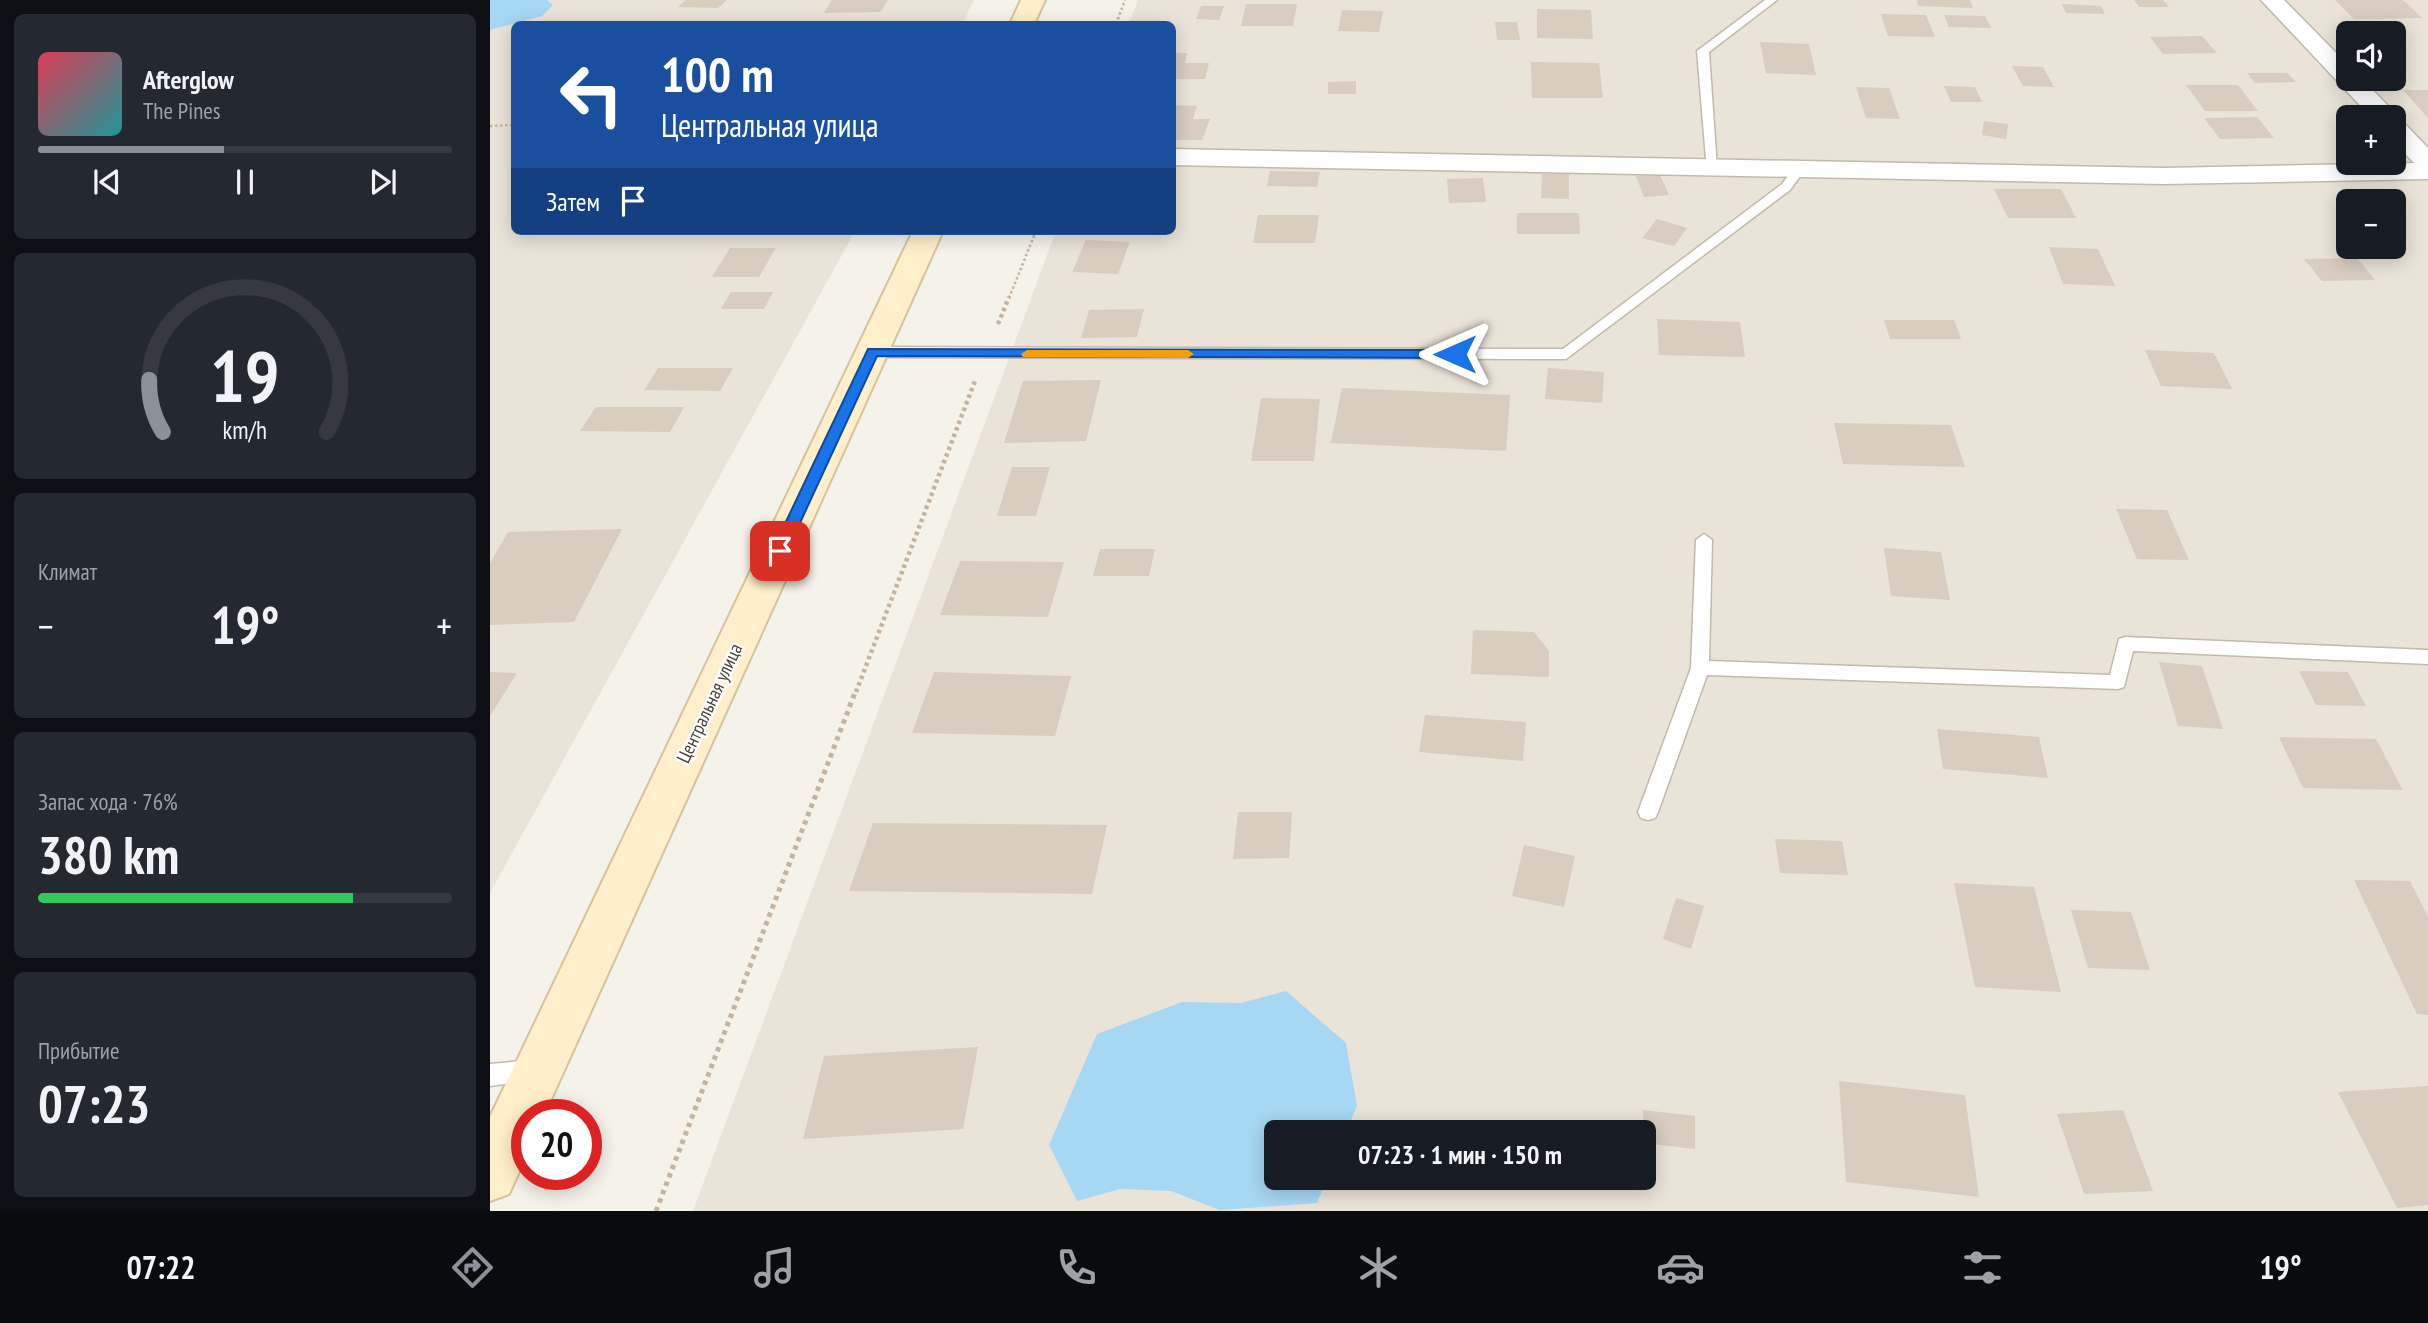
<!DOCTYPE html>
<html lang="ru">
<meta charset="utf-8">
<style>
body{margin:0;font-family:"PT Sans Narrow",sans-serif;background:#242831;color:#f1f3f6;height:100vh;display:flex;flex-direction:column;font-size:26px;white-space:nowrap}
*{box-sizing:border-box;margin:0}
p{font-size:23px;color:#9ea1a6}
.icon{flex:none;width:38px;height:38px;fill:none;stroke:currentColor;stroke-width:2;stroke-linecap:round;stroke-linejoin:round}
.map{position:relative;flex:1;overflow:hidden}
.side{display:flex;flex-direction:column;gap:14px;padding:14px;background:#0d0f14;width:490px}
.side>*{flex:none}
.guide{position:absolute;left:21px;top:21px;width:665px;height:214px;border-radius:10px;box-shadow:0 4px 18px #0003;background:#1a4fa0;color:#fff;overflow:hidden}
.fabs{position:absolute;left:1846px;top:21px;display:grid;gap:14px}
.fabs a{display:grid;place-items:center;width:70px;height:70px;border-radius:10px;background:#171b24;box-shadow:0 4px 18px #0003;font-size:35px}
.speed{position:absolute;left:21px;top:1099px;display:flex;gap:14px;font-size:35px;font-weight:700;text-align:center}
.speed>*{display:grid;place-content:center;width:91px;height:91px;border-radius:50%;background:#171b24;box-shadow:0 4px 18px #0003;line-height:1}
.speed .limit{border:10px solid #d22;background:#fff;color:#111}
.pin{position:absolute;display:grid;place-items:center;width:60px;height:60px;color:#fff;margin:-30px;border-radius:14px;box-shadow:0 4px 10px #0006}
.me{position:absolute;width:77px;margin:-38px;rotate:270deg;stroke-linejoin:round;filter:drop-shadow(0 0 5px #0008)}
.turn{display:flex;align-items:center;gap:24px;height:147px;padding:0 35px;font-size:32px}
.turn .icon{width:91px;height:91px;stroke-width:2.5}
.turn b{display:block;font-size:49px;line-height:60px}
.then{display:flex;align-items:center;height:66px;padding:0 35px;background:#0003;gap:14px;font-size:26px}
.big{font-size:52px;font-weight:600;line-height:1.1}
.side .tile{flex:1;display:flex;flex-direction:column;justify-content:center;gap:10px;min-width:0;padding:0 24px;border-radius:10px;background:#242831}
.side .dial{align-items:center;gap:0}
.dial svg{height:182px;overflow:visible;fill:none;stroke:#363941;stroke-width:7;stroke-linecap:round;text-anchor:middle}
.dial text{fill:#f1f3f6;stroke:none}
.song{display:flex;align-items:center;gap:21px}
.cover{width:84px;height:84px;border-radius:10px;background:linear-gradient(135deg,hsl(350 70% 55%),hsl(180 70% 35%))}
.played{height:7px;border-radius:4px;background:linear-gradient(90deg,#8c9099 45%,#363941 45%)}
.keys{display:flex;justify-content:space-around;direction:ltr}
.heat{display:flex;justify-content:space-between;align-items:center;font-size:38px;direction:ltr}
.charge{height:10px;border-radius:5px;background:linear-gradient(90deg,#34c759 76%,#363941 0)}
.trip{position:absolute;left:774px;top:1120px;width:392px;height:70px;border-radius:10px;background:#171b24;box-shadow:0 4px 18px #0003;font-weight:600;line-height:70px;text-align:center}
.tab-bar{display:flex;height:112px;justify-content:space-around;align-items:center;background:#090b0e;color:#9ea1a6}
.tab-bar .icon{width:49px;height:49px}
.tab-bar .active{color:#8c9099}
.tab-bar b{font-size:32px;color:#f1f3f6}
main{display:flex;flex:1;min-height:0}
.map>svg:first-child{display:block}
.residential{fill:#eae3d8;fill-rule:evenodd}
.water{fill:#a6d7f3}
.building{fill:#d8cdbf}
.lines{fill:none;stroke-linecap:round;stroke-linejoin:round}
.service-casing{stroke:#c2b9ac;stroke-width:3}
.minor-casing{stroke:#c2b9ac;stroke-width:3}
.secondary-casing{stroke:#d6c39a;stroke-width:4}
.path-far2{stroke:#c4b49d;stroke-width:2.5;stroke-dasharray:2.5 2.5;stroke-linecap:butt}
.path-far1{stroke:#c4b49d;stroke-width:4.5;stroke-dasharray:3.5 3.5;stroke-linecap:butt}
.path{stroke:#c4b49d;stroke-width:5;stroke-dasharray:4.5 4.5;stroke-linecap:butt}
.service{fill:#fff;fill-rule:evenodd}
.minor{fill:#fff;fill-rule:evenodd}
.secondary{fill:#fff0cb;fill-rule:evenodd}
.route{fill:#1a73e8;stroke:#114b97;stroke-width:2}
.slow{fill:#f59e0b}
.labels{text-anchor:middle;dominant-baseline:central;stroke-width:5;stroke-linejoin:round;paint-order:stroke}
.street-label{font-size:19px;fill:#4a4238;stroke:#fff}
</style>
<main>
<section class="side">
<div class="tile">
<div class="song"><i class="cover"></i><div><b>Afterglow</b><p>The Pines</p></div></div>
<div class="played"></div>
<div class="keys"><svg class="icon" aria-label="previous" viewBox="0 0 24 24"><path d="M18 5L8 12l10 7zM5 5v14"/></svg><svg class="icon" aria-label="pause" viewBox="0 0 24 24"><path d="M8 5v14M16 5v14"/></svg><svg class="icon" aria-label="next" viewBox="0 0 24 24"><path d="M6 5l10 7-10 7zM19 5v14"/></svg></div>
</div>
<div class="tile dial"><svg viewBox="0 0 100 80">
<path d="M14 69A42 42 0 1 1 86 69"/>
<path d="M14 69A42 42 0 0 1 8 46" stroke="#8c9099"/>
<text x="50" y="56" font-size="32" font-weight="700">19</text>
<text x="50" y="72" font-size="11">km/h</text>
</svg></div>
<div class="tile"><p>Климат</p>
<div class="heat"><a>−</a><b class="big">19°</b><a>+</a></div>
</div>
<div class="tile"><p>Запас хода · 76%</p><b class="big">380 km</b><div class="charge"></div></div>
<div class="tile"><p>Прибытие</p><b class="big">07:23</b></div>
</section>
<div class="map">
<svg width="1938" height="1211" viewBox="0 0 1938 1211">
<rect width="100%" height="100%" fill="#f5f2ea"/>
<g class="residential">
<path d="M 0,0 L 484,0 L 472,24 L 24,24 L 24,231 L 365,231 L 0,893 Z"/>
<path d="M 648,0 L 1938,0 L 1938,1211 L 203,1211 L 566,231 L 682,231 L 682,24 L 639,24 ZM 1858,33 L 1904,33 L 1904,79 L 1858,79 ZM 1858,117 L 1904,117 L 1904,163 L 1858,163 ZM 1858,201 L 1904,201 L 1904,247 L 1858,247 ZM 786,1132 L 1153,1132 L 1153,1178 L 786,1178 Z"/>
</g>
<g class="water">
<path d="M 0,0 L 57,0 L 63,5 L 52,16 L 0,30 Z"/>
<path d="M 796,991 L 856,1043 L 867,1106 L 856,1132 L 786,1132 L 786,1178 L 837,1178 L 827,1203 L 730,1210 L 681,1191 L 630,1189 L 587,1201 L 559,1145 L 607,1034 L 692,1002 L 751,1003 Z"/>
</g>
<g class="building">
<path d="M 196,0 L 237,0 L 228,8 L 188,7 Z"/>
<path d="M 342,0 L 398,0 L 391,12 L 334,13 Z"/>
<path d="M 1427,0 L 1480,0 L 1483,8 L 1428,6 Z"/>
<path d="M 1644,0 L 1673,0 L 1679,7 L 1649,7 Z"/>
<path d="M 1845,0 L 1913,0 L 1932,18 L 1864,19 Z"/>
<path d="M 756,4 L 807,4 L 803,26 L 751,26 Z"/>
<path d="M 1572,4 L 1611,6 L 1615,14 L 1576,13 Z"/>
<path d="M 711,6 L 734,6 L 729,20 L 706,19 Z"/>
<path d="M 1047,9 L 1101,10 L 1103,39 L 1047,38 Z"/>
<path d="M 852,10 L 893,11 L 889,32 L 848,31 Z"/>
<path d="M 1391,14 L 1436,15 L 1445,37 L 1398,36 Z"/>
<path d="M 1454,15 L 1495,16 L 1501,28 L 1459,27 Z"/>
<path d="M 1005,22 L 1027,22 L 1030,40 L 1007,40 Z"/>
<path d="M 1712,36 L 1727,53 L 1673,54 L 1660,37 Z"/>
<path d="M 1270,42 L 1319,44 L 1326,75 L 1276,73 Z"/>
<path d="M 682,53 L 697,53 L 695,63 L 719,63 L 715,79 L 682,79 Z"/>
<path d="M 1041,62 L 1109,63 L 1113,98 L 1042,98 Z"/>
<path d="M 1522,66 L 1553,67 L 1564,87 L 1533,86 Z"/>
<path d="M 1757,73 L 1797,73 L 1806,82 L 1765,83 Z"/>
<path d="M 866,81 L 866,94 L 838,94 L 838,82 Z"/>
<path d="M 1696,85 L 1748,85 L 1768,111 L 1715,111 Z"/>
<path d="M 1454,86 L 1485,87 L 1492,102 L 1461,102 Z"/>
<path d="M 1366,87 L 1399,88 L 1410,119 L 1376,118 Z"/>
<path d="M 1913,90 L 1938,90 L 1938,118 Z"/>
<path d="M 682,105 L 707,106 L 703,119 L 720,119 L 712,140 L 682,140 Z"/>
<path d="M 1767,117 L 1784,138 L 1730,139 L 1714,118 Z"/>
<path d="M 1494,121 L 1518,124 L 1516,139 L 1492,135 Z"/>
<path d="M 780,171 L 830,172 L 827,187 L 777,186 Z"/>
<path d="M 1052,174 L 1079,174 L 1079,199 L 1051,198 Z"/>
<path d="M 1170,175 L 1179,195 L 1154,197 L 1146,176 Z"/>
<path d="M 993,178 L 996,202 L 959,203 L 957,179 Z"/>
<path d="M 1504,189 L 1571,189 L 1586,218 L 1518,218 Z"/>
<path d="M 1027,213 L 1089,213 L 1090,234 L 1027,234 Z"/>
<path d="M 768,215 L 829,215 L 825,243 L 763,243 Z"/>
<path d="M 1167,219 L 1197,228 L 1184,246 L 1152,238 Z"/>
<path d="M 596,240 L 640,242 L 628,274 L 582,272 Z"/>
<path d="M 1559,247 L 1608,249 L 1625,286 L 1573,284 Z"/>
<path d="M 240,248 L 286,248 L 269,277 L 222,277 Z"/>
<path d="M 1867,258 L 1885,280 L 1832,281 L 1814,259 Z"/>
<path d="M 241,292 L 283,292 L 274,309 L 231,309 Z"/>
<path d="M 654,309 L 647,337 L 591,338 L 599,310 Z"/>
<path d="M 1167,319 L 1250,322 L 1255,357 L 1169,355 Z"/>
<path d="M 1394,320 L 1464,320 L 1471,339 L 1400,339 Z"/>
<path d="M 1655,350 L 1724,353 L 1742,389 L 1671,386 Z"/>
<path d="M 168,368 L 243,368 L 230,391 L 154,390 Z"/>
<path d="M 1058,368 L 1114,372 L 1112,403 L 1055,399 Z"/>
<path d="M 611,380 L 596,441 L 514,443 L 533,381 Z"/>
<path d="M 852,388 L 1020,395 L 1016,451 L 841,443 Z"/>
<path d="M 771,398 L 830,399 L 824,461 L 761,461 Z"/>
<path d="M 106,407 L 194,407 L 180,432 L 90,431 Z"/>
<path d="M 1344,423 L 1461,425 L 1475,467 L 1353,464 Z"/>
<path d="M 522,467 L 560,467 L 546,516 L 507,516 Z"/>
<path d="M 1626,509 L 1677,510 L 1699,560 L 1647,559 Z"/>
<path d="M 132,529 L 84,622 L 0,625 L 0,563 L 18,532 Z"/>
<path d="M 1394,548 L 1451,552 L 1460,600 L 1401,596 Z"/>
<path d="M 610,549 L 665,549 L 659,576 L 603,576 Z"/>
<path d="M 470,561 L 574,562 L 558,617 L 450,615 Z"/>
<path d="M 983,630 L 1044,632 L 1059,651 L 1059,677 L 981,674 Z"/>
<path d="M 1669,662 L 1712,666 L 1733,729 L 1688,726 Z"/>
<path d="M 1809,671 L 1858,672 L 1876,706 L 1826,705 Z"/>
<path d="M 0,672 L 27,673 L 0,716 Z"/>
<path d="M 444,672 L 581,676 L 565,736 L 422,733 Z"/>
<path d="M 935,715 L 1036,722 L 1033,761 L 929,752 Z"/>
<path d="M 1447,729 L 1549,737 L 1558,778 L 1453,769 Z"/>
<path d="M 1789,737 L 1886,739 L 1913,790 L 1813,788 Z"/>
<path d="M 748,812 L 802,812 L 799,858 L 743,859 Z"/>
<path d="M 383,823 L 617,825 L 602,894 L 359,891 Z"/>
<path d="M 1285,839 L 1352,841 L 1358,875 L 1290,873 Z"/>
<path d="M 1034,845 L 1085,856 L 1074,907 L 1022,896 Z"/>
<path d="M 1864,880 L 1920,881 L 1938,917 L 1938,1015 L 1927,1014 Z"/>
<path d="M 1464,883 L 1544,887 L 1571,992 L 1485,987 Z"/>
<path d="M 1186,898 L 1214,906 L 1201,949 L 1173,939 Z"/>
<path d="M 1581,910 L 1641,912 L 1660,970 L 1598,968 Z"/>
<path d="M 488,1047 L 473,1129 L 313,1139 L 334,1056 Z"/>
<path d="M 1349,1081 L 1475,1095 L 1489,1197 L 1356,1182 Z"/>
<path d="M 1938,1086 L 1938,1205 L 1907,1208 L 1848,1092 Z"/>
<path d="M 1153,1110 L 1205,1116 L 1205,1149 L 1153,1143 Z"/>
<path d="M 1633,1110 L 1663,1191 L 1594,1194 L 1567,1114 Z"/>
</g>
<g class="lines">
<g class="service-casing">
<g id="service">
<path d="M 1275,0 L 1287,0 L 1219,52 L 1227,168 L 1217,171 L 1207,51 Z"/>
<path d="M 1308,167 L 1314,171 L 1300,190 L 1076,359 L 382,357 L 375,352 L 382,347 L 1073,349 L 1292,184 L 1304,168 Z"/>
<path d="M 1214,534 L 1222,540 L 1219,661 L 1620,675 L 1629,639 L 1635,637 L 1938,650 L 1938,664 L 1643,651 L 1634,687 L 1628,689 L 1217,675 L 1168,812 L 1165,818 L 1158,820 L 1151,818 L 1148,812 L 1201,668 L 1206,540 Z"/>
<path d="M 44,1060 L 52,1063 L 55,1071 L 52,1079 L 0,1086 L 0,1064 Z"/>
</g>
</g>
<g class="minor-casing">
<path id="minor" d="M 1771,0 L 1794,0 L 1858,65 L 1858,79 L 1872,79 L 1904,112 L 1907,117 L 1906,120 L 1913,122 L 1938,148 L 1938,179 L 1674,184 L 682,165 L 682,149 L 1674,168 L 1924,163 L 1904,142 L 1904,117 L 1881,117 Z"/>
</g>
<g class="secondary-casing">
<g id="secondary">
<path d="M 531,0 L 555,0 L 544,24 L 520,24 Z"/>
<path d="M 423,231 L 453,231 L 54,1115 L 37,1115 L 37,1154 L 19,1194 L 0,1201 L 0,1117 Z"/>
</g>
</g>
<g class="path-far2">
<path d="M 626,24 L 635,0"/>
<path d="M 0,126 L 24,125"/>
<path d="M 519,298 L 546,231"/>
</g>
<g class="path-far1">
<path d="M 508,324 L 519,297"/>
<path d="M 366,692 L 485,381"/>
</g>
<path class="path" d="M 166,1211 L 366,690"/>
<use href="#service" class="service"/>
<use href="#minor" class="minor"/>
<use href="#secondary" class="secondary"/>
</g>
<path class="route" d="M 378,349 L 965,350 L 972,354 L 965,358 L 387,356 L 297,551 L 290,556 L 284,554 L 282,551 Z"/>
<path class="slow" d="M 537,350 L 698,350 L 704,354 L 698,358 L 533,357 L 531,354 Z"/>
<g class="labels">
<g class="street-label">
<text transform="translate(219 703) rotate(-65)">Центральная улица</text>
</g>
</g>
</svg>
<div class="fabs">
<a><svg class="icon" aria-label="sound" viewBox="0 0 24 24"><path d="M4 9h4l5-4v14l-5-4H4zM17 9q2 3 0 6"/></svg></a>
<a>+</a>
<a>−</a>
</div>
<div class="speed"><div class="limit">20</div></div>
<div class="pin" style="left:290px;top:551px;background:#d93025"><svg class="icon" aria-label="arrive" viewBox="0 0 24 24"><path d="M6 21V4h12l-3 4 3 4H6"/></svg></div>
<svg class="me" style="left:965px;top:354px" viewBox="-20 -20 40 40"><path d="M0-17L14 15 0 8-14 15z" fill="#1a73e8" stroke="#fff" stroke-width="4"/></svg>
<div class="trip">07:23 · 1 мин · 150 m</div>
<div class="guide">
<div class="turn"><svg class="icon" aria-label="left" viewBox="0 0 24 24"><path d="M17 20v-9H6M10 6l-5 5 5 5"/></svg><div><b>100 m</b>Центральная улица</div></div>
<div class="then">Затем<svg class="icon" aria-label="arrive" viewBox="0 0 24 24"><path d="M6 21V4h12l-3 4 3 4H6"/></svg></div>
</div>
</div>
</main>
<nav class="tab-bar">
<b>07:22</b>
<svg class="icon active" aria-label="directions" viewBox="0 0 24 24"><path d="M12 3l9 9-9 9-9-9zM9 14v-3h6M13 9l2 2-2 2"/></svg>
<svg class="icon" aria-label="music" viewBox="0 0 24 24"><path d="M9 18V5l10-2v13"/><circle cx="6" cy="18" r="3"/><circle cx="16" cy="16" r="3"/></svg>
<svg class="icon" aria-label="phone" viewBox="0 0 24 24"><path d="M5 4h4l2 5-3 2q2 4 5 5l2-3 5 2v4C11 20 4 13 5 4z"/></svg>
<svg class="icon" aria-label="climate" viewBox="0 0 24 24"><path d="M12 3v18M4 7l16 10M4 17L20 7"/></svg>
<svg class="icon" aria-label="car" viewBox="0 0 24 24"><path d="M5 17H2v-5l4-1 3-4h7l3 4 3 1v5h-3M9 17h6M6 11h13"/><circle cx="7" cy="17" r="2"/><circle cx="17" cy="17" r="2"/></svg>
<svg class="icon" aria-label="filters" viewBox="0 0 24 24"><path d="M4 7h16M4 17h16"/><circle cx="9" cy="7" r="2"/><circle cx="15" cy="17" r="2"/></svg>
<b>19°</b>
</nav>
